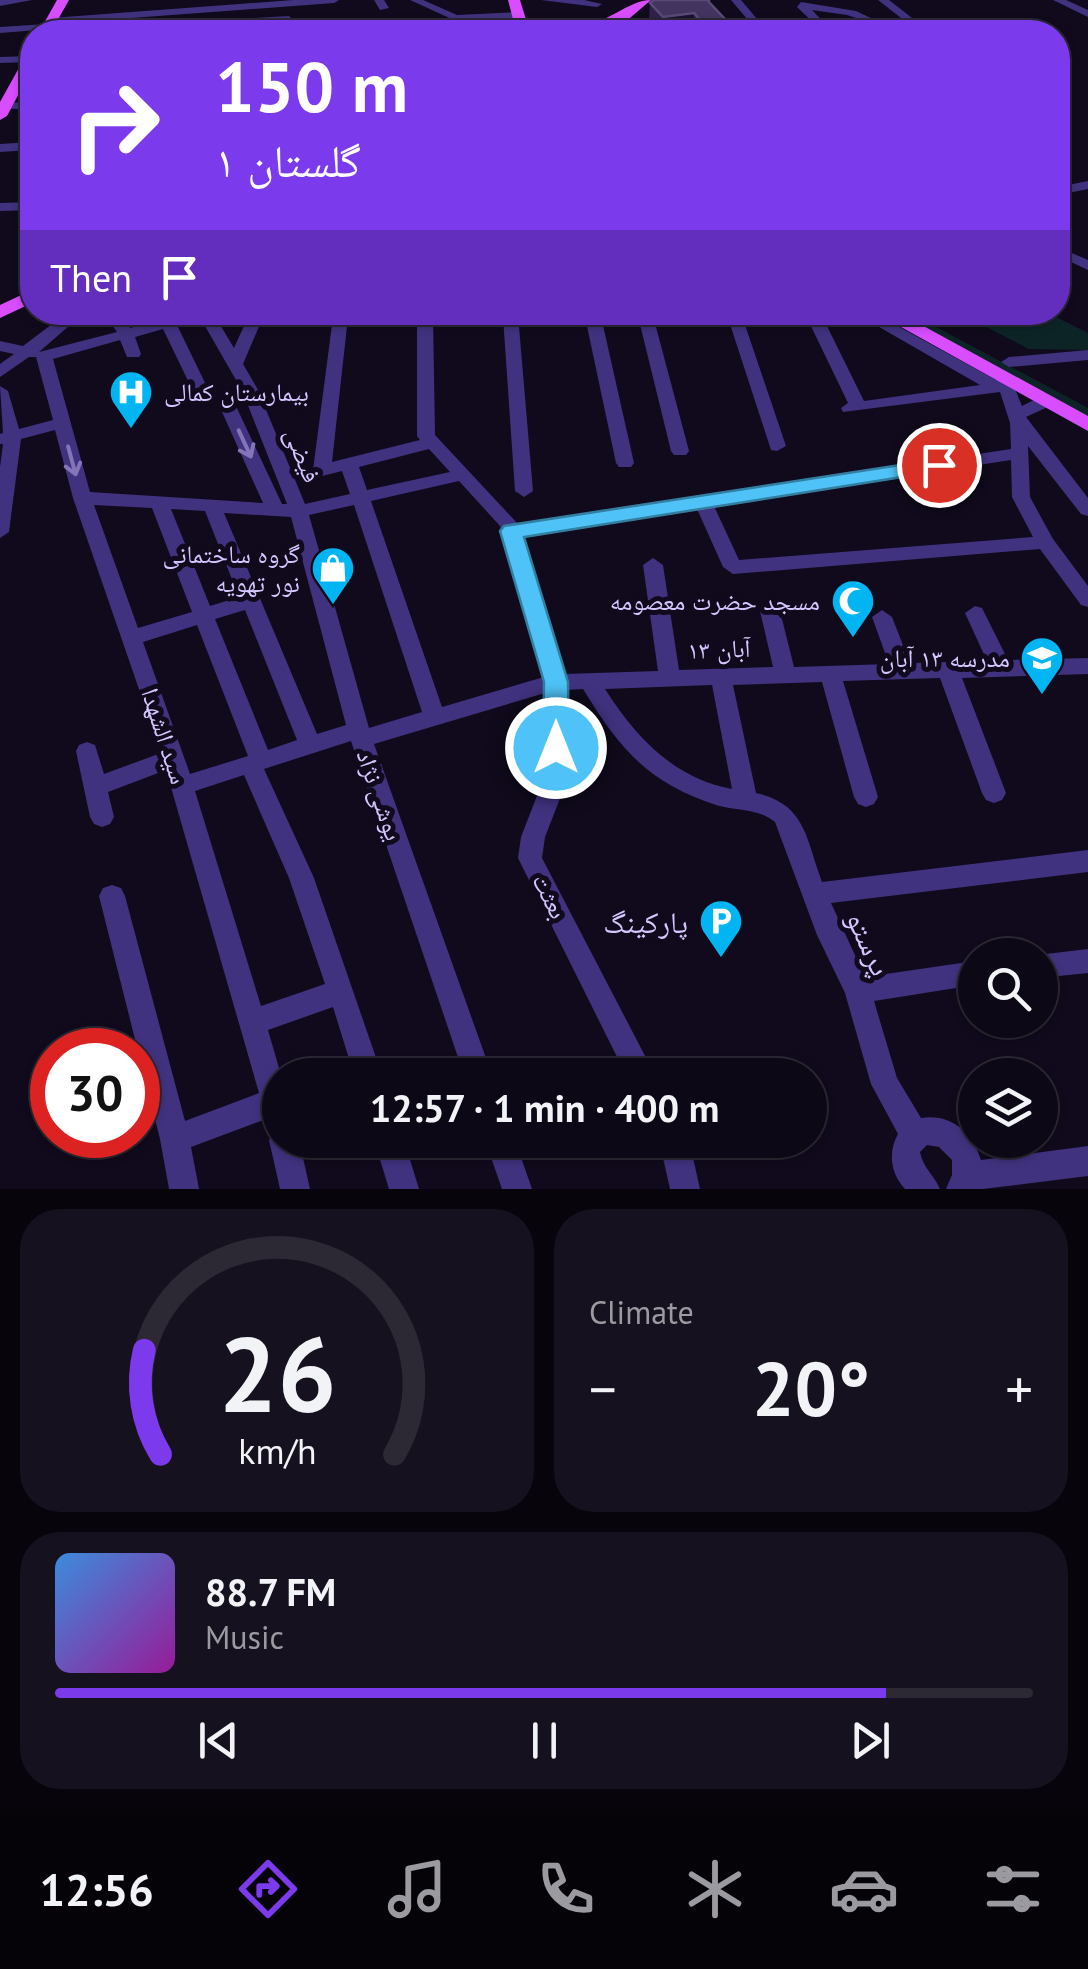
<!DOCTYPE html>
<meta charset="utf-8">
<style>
body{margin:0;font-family:"PT Sans","Noto Naskh Arabic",sans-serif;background:#15111e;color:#f1f3f6;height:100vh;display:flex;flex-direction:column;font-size:38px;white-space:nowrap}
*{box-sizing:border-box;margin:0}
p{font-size:32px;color:#9a9aa0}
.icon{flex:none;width:55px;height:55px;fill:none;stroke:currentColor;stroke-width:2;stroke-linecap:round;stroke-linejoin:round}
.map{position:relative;height:1189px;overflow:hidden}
.details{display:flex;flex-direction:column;gap:20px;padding:20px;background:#07040c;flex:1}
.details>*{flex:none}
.top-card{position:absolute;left:20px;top:20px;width:1050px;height:305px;border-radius:40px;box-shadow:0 2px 8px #0004,0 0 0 2px #2c2934;background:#7c3aed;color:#fff;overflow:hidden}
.buttons{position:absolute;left:958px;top:938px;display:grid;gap:20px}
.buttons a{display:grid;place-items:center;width:100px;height:100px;border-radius:50%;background:#0c0815;box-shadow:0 2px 8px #0004,0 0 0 2px #2c2934;font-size:50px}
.speed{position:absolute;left:30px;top:1028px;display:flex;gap:20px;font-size:50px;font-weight:700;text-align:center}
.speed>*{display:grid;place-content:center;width:130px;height:130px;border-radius:50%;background:#0c0815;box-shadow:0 2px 8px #0004,0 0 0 2px #2c2934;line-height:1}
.speed .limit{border:15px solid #d22;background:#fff;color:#111}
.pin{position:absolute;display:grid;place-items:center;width:85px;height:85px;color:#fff;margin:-42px;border:5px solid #fff;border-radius:50%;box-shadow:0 2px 10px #0007}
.me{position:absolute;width:110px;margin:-55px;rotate:0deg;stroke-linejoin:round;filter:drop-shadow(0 0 8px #0008)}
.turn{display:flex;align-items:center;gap:35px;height:210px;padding:0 30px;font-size:45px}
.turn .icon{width:130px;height:130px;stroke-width:2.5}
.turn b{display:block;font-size:70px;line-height:85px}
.then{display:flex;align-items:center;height:95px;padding:0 30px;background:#0003;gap:20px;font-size:38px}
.big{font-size:75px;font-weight:800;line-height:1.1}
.details .tile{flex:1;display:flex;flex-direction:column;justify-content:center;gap:15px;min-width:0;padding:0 35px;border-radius:40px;background:#15111e}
.details .dial{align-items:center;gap:0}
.dial svg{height:260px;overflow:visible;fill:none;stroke:#2c2934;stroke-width:7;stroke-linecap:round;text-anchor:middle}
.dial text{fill:#f1f3f6;stroke:none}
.song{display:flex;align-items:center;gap:30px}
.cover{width:120px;height:120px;border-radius:15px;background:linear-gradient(135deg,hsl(210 70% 55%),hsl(300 70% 35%))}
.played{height:10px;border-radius:5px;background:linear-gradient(90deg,#7c3aed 85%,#2c2934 85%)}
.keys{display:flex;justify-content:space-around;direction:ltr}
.heat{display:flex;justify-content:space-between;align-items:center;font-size:55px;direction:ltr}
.details .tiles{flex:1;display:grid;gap:20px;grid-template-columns:1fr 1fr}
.tile:last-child{grid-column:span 2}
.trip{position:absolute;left:262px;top:1058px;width:565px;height:100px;border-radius:50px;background:#0c0815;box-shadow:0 2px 8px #0004,0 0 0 2px #2c2934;font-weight:800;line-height:100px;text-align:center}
.tabs{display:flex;height:160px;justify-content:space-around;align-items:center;background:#050308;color:#9a9aa0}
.tabs .icon{width:70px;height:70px}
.tabs .selected{color:#7c3aed}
.tabs b{font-size:45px;color:#f1f3f6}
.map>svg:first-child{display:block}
.green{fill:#0d2427}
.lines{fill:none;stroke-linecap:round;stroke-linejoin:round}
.minor{fill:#40327e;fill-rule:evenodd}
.major{fill:#d74dff;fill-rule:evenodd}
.wall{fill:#30214c}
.shaded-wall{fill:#1c1130}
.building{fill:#42335f;stroke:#594a78;stroke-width:2.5}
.oneway{stroke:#8375b8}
.route{fill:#4fc3f7;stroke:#337fa1;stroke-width:2.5}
.labels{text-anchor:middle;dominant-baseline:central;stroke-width:10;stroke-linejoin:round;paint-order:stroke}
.poi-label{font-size:25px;fill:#d5c6ff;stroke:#100a1c;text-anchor:end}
.street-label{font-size:25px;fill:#d5c6ff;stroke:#100a1c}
.near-poi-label{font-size:30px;fill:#d5c6ff;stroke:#100a1c;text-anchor:end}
.near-street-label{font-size:30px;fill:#d5c6ff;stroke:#100a1c}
</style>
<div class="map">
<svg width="1088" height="1189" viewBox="0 0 1088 1189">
<rect width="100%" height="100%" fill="#100a1c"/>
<g class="green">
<path d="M 892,313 L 910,313 L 1088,408 L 1088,421 Z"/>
<path d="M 959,313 L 1048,313 L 1088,333 L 1088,350 L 1029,349 Z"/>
</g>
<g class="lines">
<g class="minor">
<path d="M 0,0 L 32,0 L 0,6 Z"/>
<path d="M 293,0 L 339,0 L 334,3 L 51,24 L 46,21 L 51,18 Z"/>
<path d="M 374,0 L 384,0 L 389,8 L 380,10 Z"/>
<path d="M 410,0 L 423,0 L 457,15 L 520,12 L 525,15 L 520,18 L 456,21 Z"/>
<path d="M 541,0 L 584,0 L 602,4 L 597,7 Z"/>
<path d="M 731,0 L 741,0 L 768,32 L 758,32 Z"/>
<path d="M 878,0 L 889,0 L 930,32 L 919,32 Z"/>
<path d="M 1053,0 L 1066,0 L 1088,10 L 1088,17 Z"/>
<path d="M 801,2 L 856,11 L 873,19 L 868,22 L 847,15 L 812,10 L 833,32 L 823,32 L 797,7 Z"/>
<path d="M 289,16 L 293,21 L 234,25 L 229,22 L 234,19 Z"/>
<path d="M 47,24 L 51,25 L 51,29 L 0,33 L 0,27 Z"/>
<path d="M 418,26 L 426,32 L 370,32 L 375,29 Z"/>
<path d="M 31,56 L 31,62 L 0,63 L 0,57 Z"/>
<path d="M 13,88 L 32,88 L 32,94 L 9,93 L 9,89 Z"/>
<path d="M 32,102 L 32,110 L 0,108 L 5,103 Z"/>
<path d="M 32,142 L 32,150 L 0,152 L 0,144 Z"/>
<path d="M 1088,181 L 1088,189 L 1058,195 L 1058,187 Z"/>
<path d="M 32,202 L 32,210 L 0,211 L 0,203 Z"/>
<path d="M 1058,247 L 1088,260 L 1088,270 L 1058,256 Z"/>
<path d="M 68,312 L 85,312 L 39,352 L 117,332 L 103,312 L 118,312 L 130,328 L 157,321 L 153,316 L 157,312 L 166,313 L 171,317 L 189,312 L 520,312 L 518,315 L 533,491 L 524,497 L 515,491 L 503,317 L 433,317 L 435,435 L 518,524 L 1011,449 L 1010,423 L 1000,392 L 843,412 L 841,408 L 848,403 L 808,320 L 743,319 L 786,446 L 777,451 L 771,450 L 728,318 L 701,317 L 694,312 L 841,312 L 823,318 L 864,401 L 980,385 L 853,312 L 872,312 L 996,380 L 997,374 L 1009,374 L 1022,406 L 1040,397 L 1052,397 L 1052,405 L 1026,417 L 1088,498 L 1088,516 L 1081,514 L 1028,446 L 1030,497 L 1053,539 L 1088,586 L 1088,607 L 1081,605 L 1040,549 L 733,574 L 723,567 L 697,509 L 522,536 L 564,674 L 658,671 L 643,565 L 653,558 L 663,565 L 679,670 L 773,667 L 760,611 L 770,604 L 780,611 L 794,667 L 889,664 L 872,617 L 882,610 L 892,617 L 910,663 L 987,661 L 965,613 L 975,606 L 982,608 L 1008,660 L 1088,658 L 1088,674 L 962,678 L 1006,793 L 1002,800 L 994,803 L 986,800 L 982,793 L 940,678 L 843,681 L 878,797 L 874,804 L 866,807 L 858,804 L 854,797 L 822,682 L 733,685 L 756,793 C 806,804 806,839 822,882 L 1088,850 L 1088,872 L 831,903 L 865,977 L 975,961 L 975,985 L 874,1001 L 897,1078 L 921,1118 C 951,1113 972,1132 981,1160 L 1088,1146 L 1088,1176 L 983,1189 L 946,1189 L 952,1175 L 952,1160 L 939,1147 L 927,1145 L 920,1152 C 923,1168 934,1175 940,1189 L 905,1189 C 890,1173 888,1152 898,1134 L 871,1084 L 845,993 L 817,935 L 775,822 C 758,808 736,811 716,805 C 648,783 619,748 583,689 L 567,690 L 564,788 L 545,837 L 542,858 L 655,1075 L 626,1075 L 518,858 L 521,837 L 540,788 L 545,693 L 374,744 L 492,1075 L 464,1075 L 351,741 L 264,769 L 314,878 L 382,1075 L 354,1075 L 333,1007 L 268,1030 L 281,1075 L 280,1140 L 299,1140 L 310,1189 L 280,1189 L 269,1140 L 274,1130 L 266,1119 L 191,1147 L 199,1189 L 169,1189 L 160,1139 L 99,896 L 103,888 L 112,885 L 121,888 L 125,896 L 185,1121 L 259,1093 L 166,770 L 108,792 L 114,817 L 110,824 L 102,827 L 94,824 L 90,817 L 76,751 L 79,745 L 87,742 L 95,745 L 104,774 L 161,753 L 73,498 L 55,430 L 21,439 L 9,532 L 0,538 L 0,467 L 3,444 L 0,444 L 0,434 L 3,433 L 0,386 L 8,391 L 19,429 L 53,420 L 36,357 L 29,357 L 0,377 L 0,364 L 14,354 L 0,351 L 0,341 L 23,346 ZM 248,317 L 234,348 L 216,318 ZM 263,317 L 333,317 L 313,470 L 322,476 L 342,471 L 350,494 L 305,504 L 257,388 L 243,364 ZM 348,317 L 417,317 L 417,436 L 420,440 L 332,462 ZM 201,319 L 240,387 L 218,403 L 263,503 L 90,492 L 53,359 L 120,340 L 127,357 L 139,357 L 141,354 L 135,337 L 163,329 L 192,389 L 194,393 L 206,393 L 208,389 L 177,325 ZM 245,398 L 287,504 L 282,504 L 235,404 ZM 429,449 L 450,472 L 367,490 L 359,467 ZM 1011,460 L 1012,497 L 1033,537 L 739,560 L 714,506 ZM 459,481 L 500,526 L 544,677 L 442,707 L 371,501 ZM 94,505 L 152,508 L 192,612 L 138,628 ZM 354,505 L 422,712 L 369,728 L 309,515 ZM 171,509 L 205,511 L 239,597 L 210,606 ZM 224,513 L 291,517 L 346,725 L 317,734 ZM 245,610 L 297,740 L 268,750 L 215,619 ZM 197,625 L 248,756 L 190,774 L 143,642 ZM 712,685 L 732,789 C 673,778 636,737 605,689 ZM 244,775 L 289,878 L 325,984 L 261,1006 L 195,791 Z"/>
<path d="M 584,312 L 600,312 L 634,463 L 631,467 L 619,467 L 616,463 Z"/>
<path d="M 637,312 L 652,312 L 689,451 L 686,455 L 674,455 L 671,451 Z"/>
<path d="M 1088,350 L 1088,360 L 1009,367 L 1001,362 L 1009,357 Z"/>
<path d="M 1088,949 L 1088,973 L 1040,978 L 1040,955 L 1037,955 Z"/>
<path d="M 374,1140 L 404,1140 L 419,1189 L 389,1189 Z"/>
<path d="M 485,1140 L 515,1140 L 532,1189 L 502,1189 Z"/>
<path d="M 659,1140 L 689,1140 L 700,1189 L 670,1189 Z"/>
</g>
<g class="major">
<path d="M 57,0 L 69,0 L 51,32 L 39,32 Z"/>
<path d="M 508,0 L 520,0 L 527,23 C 545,18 559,29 576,28 C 606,25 628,0 651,0 L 624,23 L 587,32 L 539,28 L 505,32 L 515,27 Z"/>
<path d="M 32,53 L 32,69 L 7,116 L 0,120 L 0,102 L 25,57 Z"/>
<path d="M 32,290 L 32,303 L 0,318 L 0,305 Z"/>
<path d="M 874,312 L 898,312 L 1088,416 L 1088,431 Z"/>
</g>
</g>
<path class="wall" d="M 709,2 L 725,19 L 742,32 L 696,32 L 693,29 L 662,32 L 649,19 L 650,3 Z"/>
<g class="shaded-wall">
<path d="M 694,13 L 693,29 L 662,32 L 663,17 Z"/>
<path d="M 118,19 L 121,32 L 112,32 Z"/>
</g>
<g class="building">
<path d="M 654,0 L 709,0 L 709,2 L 725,19 L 732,20 L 742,32 L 710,32 L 694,13 L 663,17 L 650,3 Z"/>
<path d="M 118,19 L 112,32 L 51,32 L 57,21 Z"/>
</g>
<defs><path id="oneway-shaft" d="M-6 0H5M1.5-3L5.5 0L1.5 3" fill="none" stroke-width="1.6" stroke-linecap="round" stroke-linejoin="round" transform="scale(2.5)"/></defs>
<g class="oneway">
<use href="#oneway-shaft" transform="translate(245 444) rotate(65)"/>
<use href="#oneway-shaft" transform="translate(72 461) rotate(75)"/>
</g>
<path class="route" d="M 939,459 L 949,465 L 946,470 L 524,537 L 568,682 L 569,748 L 565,755 L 556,758 L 547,755 L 543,748 L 544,682 L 500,531 L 504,526 Z"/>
<defs>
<g id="hospital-pin" transform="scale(2.25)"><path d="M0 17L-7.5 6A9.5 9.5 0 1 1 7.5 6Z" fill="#00b5f1" stroke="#100a1c"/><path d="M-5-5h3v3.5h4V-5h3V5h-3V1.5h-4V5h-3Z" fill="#fff"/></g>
<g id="shop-pin" transform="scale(2.25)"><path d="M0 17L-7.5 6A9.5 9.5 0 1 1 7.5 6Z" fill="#00b5f1" stroke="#100a1c"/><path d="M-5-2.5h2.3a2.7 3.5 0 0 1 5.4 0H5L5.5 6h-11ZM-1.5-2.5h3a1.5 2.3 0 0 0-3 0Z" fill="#fff"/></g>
<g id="mosque-pin" transform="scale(2.25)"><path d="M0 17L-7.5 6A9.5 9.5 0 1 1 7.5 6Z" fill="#00b5f1" stroke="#100a1c"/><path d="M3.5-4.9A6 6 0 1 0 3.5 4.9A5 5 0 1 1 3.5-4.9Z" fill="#fff"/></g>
<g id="school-pin" transform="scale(2.25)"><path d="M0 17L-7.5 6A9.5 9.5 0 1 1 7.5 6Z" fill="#00b5f1" stroke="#100a1c"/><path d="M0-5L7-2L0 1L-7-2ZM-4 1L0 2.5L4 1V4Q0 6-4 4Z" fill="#fff"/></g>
<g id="parking-pin" transform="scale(2.25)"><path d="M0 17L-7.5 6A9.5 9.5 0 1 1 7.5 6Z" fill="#00b5f1" stroke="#100a1c"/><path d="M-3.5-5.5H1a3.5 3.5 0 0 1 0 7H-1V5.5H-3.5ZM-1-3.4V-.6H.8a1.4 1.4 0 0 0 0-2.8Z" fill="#fff"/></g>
</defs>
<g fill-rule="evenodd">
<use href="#hospital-pin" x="131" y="392"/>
<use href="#shop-pin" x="333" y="568"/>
<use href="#mosque-pin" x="853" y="601"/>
<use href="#school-pin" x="1042" y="658"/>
<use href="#parking-pin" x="721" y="921"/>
</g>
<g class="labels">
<g class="poi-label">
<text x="164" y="392" text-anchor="start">بیمارستان کمالی</text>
<text x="300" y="554">گروه‌ ساختمانی<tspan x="300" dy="29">نور تهویه</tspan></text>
<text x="820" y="601">مسجد حضرت معصومه</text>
<text x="1010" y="658">مدرسه ۱۳ آبان</text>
</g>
<g class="street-label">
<text transform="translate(303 455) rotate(68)">فیضی</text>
<text transform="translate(719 649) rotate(-2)">۱۳ آبان</text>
<text transform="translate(165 736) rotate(72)">سید الشهدا</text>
<text transform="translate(380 795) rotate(71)">یوشی نژاد</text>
<text transform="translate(550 896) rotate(63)">بعثت</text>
</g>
<g class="near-poi-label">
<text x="688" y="921">پارکینگ</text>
</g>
<g class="near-street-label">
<text transform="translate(870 943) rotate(66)">پرستو</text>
</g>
</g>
</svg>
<div class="buttons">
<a><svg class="icon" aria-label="search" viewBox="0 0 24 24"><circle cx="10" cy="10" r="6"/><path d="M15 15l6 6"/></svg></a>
<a><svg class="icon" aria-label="layers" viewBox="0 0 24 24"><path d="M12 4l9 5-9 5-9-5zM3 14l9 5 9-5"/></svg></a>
</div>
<div class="speed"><div class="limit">30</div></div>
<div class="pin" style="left:939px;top:465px;background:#d93025"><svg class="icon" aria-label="arrive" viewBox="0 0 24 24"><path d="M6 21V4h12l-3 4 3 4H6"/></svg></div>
<svg class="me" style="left:556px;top:748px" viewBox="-20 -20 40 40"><circle r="17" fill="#4fc3f7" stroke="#fff" stroke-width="3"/><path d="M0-11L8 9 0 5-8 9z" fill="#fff"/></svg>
<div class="trip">12:57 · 1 min · 400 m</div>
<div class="top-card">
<div class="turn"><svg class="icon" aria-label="right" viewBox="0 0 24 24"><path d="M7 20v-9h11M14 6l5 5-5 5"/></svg><div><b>150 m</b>گلستان ۱</div></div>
<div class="then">Then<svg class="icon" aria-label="arrive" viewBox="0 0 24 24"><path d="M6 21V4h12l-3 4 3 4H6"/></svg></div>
</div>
</div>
<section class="details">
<div class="tiles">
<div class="tile dial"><svg viewBox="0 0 100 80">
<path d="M14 69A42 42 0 1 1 86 69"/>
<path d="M14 69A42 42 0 0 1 9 37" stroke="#7c3aed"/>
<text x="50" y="56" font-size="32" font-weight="700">26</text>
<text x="50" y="72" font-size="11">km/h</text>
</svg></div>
<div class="tile"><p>Climate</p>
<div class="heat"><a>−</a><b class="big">20°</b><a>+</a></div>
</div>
<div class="tile">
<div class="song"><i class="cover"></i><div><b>88.7 FM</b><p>Music</p></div></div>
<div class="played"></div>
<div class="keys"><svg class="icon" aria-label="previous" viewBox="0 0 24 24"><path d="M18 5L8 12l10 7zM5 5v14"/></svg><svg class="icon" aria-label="pause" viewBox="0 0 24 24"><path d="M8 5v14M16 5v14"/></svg><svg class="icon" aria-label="next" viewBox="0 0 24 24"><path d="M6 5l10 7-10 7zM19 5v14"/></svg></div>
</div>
</div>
</section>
<nav class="tabs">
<b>12:56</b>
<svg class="icon selected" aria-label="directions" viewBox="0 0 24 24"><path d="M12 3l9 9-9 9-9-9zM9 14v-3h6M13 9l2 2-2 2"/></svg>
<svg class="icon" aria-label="music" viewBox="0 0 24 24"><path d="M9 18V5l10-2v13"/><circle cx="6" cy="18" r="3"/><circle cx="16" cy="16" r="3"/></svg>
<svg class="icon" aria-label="phone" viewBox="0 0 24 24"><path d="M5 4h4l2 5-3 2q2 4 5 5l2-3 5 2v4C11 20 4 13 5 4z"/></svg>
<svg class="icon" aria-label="climate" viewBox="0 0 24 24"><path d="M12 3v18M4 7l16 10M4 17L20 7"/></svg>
<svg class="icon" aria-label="car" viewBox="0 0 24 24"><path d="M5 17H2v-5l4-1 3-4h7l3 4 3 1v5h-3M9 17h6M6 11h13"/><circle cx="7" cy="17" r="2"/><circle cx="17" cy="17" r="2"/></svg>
<svg class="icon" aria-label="filters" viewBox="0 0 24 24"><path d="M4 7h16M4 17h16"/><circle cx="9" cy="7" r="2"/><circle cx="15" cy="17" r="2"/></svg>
</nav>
